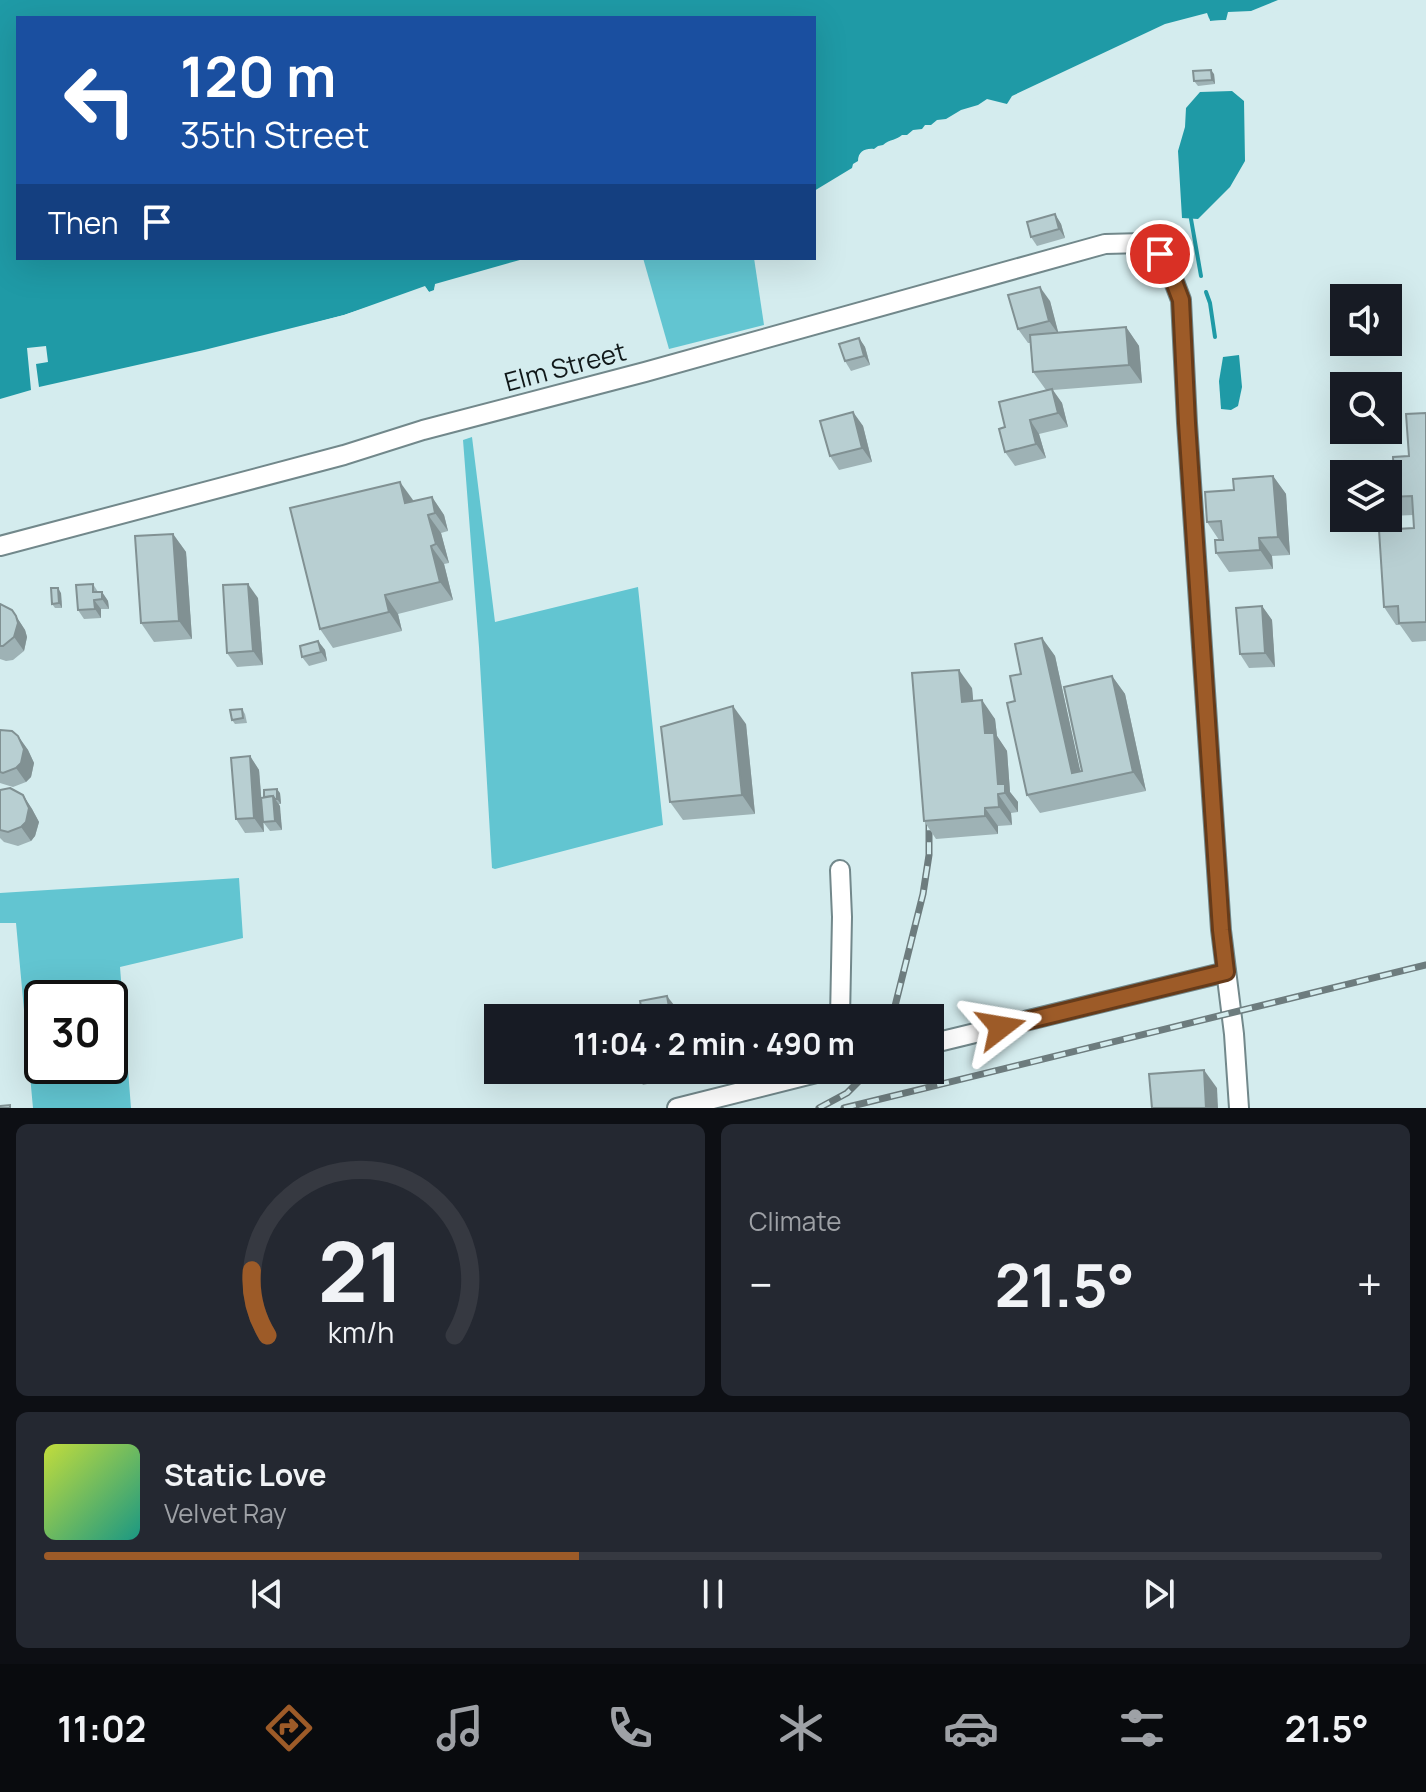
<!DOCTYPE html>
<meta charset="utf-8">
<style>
body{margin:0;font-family:Manrope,sans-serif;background:#242831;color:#f1f3f6;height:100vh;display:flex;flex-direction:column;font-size:30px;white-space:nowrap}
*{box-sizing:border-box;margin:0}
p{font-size:26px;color:#9ea1a6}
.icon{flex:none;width:44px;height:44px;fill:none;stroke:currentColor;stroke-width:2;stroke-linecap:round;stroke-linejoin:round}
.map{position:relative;height:1108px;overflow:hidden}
.side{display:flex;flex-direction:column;gap:16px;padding:16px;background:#0d0f14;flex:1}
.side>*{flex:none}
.guide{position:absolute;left:16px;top:16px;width:800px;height:244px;border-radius:0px;box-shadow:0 8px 32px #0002;background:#1a4fa0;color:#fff;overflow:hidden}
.buttons{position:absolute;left:1330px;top:284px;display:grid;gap:16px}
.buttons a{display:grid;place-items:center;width:72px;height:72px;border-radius:0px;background:#171b24;box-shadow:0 8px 32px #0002;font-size:40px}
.speed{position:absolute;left:24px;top:980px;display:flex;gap:16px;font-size:40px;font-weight:700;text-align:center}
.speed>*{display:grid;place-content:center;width:104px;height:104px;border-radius:50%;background:#171b24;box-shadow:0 8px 32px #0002;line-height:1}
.speed .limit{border:4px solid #111;border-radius:12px;background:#fff;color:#111}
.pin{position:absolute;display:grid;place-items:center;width:68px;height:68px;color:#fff;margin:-34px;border:4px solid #fff;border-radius:50%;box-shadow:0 2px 8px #0007}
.me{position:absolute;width:88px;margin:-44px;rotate:76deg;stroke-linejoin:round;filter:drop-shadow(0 0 6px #0008)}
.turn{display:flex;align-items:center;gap:28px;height:168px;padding:0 32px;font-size:36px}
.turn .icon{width:104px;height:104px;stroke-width:2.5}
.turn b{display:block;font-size:56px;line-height:68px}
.then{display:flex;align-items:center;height:76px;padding:0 32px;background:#0003;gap:16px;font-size:30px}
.big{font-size:60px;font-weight:700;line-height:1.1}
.side .tile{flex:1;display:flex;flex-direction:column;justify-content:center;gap:12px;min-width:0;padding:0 28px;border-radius:12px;background:#242831}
.side .dial{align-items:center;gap:0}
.dial svg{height:208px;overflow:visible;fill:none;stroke:#363941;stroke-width:7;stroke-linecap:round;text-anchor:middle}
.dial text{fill:#f1f3f6;stroke:none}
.song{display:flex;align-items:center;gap:24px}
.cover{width:96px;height:96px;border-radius:12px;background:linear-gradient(135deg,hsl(70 70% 55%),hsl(170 70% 35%))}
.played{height:8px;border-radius:4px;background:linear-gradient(90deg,#9d5b28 40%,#363941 40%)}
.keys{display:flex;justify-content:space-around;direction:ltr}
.heat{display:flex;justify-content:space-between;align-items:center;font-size:44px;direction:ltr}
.side .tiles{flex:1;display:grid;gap:16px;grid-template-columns:1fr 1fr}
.tile:last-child{grid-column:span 2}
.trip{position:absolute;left:484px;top:1004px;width:460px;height:80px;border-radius:0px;background:#171b24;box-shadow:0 8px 32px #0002;font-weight:700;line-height:80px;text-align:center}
.tabs{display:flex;height:128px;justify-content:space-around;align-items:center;background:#090b0e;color:#9ea1a6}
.tabs .icon{width:56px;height:56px}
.tabs .active{color:#9d5b28}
.tabs b{font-size:36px;color:#f1f3f6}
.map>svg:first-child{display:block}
.green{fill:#62c5d1;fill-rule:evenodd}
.water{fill:#1f9aa6}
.pier{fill:#d4ecee}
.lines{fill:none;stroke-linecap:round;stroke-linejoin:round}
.stream{stroke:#1f9aa6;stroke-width:4}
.minor-casing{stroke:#72888b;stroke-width:22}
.minor{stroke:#fff;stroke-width:18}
.rail-casing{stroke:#6d7c7e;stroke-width:7}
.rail{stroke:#d4ecee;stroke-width:4;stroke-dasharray:12;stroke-linecap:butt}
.wall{fill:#9eb2b5}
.shaded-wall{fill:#819193}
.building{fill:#b8cfd2;stroke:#819193;stroke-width:2}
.route-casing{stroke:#663b1a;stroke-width:20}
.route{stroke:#9d5b28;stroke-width:14}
.labels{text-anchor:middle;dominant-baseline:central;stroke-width:6;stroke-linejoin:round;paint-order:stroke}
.street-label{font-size:26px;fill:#101819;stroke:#d4ecee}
</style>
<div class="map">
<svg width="1426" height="1108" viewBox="0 0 1426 1108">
<rect width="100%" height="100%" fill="#d4ecee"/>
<g class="green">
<path d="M 643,258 L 754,258 L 764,325 L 669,349 Z"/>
<path d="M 472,437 L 495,622 L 638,587 L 663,825 L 495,869 L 492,868 L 479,647 L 463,440 Z"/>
<path d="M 239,878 L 243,938 L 120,967 L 131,1108 L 33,1108 L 16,923 L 0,923 L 0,893 ZM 42,998 L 110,998 L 110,1066 L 42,1066 Z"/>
</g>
<g class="water">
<path d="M 0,0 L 1293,0 L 1227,20 L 1210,21 L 1209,18 L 1168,31 L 1007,104 L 987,99 L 978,105 L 961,110 L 946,119 L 937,120 L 931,125 L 925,125 L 922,129 L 913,130 L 907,135 L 902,135 C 897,140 890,139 883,145 L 878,146 L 874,149 C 866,148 858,151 858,161 L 853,164 L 852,168 L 814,191 L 814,18 L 18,18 L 18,258 L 537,258 L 435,286 L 434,290 L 429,292 L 426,288 L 344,315 L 74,387 L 0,425 Z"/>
<path d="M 1232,91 L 1244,101 L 1245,161 L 1230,187 L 1198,219 L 1182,218 L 1178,151 L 1185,127 L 1186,108 L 1200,92 Z"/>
<path d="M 1239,355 L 1242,387 L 1238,406 L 1231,410 L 1221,409 L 1219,381 L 1223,357 Z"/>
</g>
<g class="pier">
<path d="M 1278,0 L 1297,0 L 1295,4 L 1256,19 L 1231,20 L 1227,24 L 1210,25 L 1207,23 L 1169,35 L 1110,66 L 1041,96 L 1019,104 L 1007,104 L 1012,96 L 1165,24 L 1207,13 L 1210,21 L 1226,20 L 1228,12 L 1251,11 Z"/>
<path d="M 527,258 L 541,258 L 538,262 L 438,289 L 435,294 L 428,296 L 425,293 L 345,319 L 147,369 L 76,391 L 57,402 L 32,431 L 20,435 L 0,430 L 0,399 L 31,390 L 27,348 L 46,346 L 48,362 L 36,364 L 39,387 L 204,350 L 344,315 L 425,286 L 429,292 L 434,291 L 435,284 Z"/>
</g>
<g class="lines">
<g class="stream">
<path d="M 1191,219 L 1201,276"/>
<path d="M 1206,292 L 1210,303 L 1215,337"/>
</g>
<g class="minor-casing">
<g id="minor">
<path d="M 0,546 L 344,455 L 423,430 L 645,372 L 1105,244 L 1144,243 L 1160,254 L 1170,271 L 1181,300 L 1187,423 L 1221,930 L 1234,1034 L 1239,1108"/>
<path d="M 840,1018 L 842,917 L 840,870"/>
<path d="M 930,1044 L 1226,972"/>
<path d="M 677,1108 L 828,1070"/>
</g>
</g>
<use href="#minor" class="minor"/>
<g class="rail-casing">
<g id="rail">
<path d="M 892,1018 L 923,894 L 929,855 L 929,806"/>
<path d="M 819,1108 L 847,1093 L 870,1070"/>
<path d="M 844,1108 L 1426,965"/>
</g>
</g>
<use href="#rail" class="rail"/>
</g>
<g class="wall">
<path d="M 1214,74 L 1215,84 L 1198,86 L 1194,81 Z"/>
<path d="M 1055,214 L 1061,224 L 1065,238 L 1037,246 L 1031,237 Z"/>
<path d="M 1050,301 L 1058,333 L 1126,327 L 1139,346 L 1142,383 L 1053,390 L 1062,403 L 1068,427 L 1039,434 L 1046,458 L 1015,466 L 1005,452 L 1005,427 L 1046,390 L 1033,372 L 1030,343 L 1028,343 L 1018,329 Z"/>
<path d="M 859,338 L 865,347 L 870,365 L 851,371 L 845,361 Z"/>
<path d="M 853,412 L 863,426 L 872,462 L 839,470 L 830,456 Z"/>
<path d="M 1426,413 L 1426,641 L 1412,642 L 1400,625 L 1396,625 L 1384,607 L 1414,528 L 1413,515 L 1392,516 L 1388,510 L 1388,477 L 1394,477 L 1409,456 Z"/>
<path d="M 1273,476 L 1286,494 L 1290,555 L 1272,556 L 1273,569 L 1229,572 L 1216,553 L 1219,540 L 1207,522 L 1234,490 Z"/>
<path d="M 432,497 L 444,515 L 448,531 L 441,533 L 449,563 L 444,564 L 453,600 L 398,614 L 402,631 L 333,648 L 320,629 L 413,501 Z"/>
<path d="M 173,534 L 186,552 L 192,639 L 154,642 L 141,623 Z"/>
<path d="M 93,584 L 98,592 L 102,592 L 108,601 L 109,609 L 101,609 L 101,618 L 84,619 L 78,610 Z"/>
<path d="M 61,593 L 62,608 L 55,608 L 52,604 Z"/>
<path d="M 258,598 L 263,665 L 237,667 L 227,653 Z"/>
<path d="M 0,604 L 12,610 L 25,630 L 27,637 L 24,651 L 13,660 L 6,661 L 0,659 Z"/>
<path d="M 1262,606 L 1272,620 L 1275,667 L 1249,668 L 1240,654 Z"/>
<path d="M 1042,638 L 1055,656 L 1080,771 L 1082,771 L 1112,676 L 1125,694 L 1146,791 L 1040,813 L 1027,795 L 1021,674 Z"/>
<path d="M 318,641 L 325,650 L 327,661 L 309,666 L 302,657 Z"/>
<path d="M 972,688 L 973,701 L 995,719 L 997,736 L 1007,751 L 1010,792 L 1018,802 L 1018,812 L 1011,813 L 1012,825 L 998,826 L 998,834 L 936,839 L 924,821 Z"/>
<path d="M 242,709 L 245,714 L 247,723 L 235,724 L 232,720 Z"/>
<path d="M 746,724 L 755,814 L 683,820 L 670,802 Z"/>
<path d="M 0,730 L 18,736 L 28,750 L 34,763 L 31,777 L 26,782 L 13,787 L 0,783 Z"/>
<path d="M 250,756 L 259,770 L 264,832 L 245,833 L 236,819 Z"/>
<path d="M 0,790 L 23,795 L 32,809 L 39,822 L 35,836 L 31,841 L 18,846 L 4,842 L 0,838 Z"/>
<path d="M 280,793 L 281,804 L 279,804 L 282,830 L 270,831 L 263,822 L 261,798 Z"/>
<path d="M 589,1070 L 657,1070 L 660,1081 L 643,1085 L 639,1079 L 622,1083 L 616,1076 L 596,1081 Z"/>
</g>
<g class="shaded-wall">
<path d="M 1211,70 L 1214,74 L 1215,84 L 1212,80 Z"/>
<path d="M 1055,214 L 1061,224 L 1065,238 L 1059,229 Z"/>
<path d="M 1040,287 L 1050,301 L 1059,335 L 1049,321 Z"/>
<path d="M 1126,327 L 1139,346 L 1142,383 L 1129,365 Z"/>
<path d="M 859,338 L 865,347 L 870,365 L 864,356 Z"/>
<path d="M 1052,389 L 1062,403 L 1068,427 L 1058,413 Z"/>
<path d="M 853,412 L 863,426 L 872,462 L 862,448 Z"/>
<path d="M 1030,420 L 1039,434 L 1046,458 L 1036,444 Z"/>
<path d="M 1273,476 L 1286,494 L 1290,555 L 1278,537 Z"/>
<path d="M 400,482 L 413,500 L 418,521 L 405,503 Z"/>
<path d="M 432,497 L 444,515 L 448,531 L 435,513 Z"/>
<path d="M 428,515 L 441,533 L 449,563 L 436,544 Z"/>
<path d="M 173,534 L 186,552 L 192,639 L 179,621 Z"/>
<path d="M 1259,538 L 1272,556 L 1273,569 L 1260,550 Z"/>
<path d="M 431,546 L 444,564 L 453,600 L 440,582 Z"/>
<path d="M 248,584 L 258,598 L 263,665 L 253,651 Z"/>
<path d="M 58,588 L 61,593 L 62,608 L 59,603 Z"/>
<path d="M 102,592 L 108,601 L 109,609 L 102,599 Z"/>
<path d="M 385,595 L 398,614 L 402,631 L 389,612 Z"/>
<path d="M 94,600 L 101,609 L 101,618 L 95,609 Z"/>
<path d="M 1262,606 L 1272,620 L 1275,667 L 1265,653 Z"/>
<path d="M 16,616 L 25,630 L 27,637 L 24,651 L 14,637 Z"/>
<path d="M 1042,638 L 1055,656 L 1083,783 L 1072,773 Z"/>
<path d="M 318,641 L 325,650 L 327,661 L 321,652 Z"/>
<path d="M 959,670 L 972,688 L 975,720 L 962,702 Z"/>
<path d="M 1112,676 L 1125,694 L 1146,791 L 1133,772 Z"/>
<path d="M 982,700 L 995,719 L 997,736 L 1007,751 L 1010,792 L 1018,802 L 1018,812 L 998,784 L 985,733 Z"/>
<path d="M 733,706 L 746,724 L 755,814 L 742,795 Z"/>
<path d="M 18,736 L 28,750 L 34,763 L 31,777 L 26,782 L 16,768 Z"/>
<path d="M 250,756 L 259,770 L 264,832 L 254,818 Z"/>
<path d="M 277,789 L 280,793 L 281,804 L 277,799 Z"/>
<path d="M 998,794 L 1011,813 L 1012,825 L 999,807 Z"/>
<path d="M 23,795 L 32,809 L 39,822 L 35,836 L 31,841 L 21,827 Z"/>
<path d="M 273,796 L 280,806 L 282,830 L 275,821 Z"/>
<path d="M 985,808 L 998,826 L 998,834 L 985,816 Z"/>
<path d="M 667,996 L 674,1005 L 676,1018 L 671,1018 Z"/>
<path d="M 652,1070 L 657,1070 L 660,1081 Z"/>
<path d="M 1204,1070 L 1217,1088 L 1218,1108 L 1206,1108 Z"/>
</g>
<g class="building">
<path d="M 1211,70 L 1212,80 L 1194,81 L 1193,71 Z"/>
<path d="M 1055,214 L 1059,229 L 1031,237 L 1027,222 Z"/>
<path d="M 1040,287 L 1049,321 L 1018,329 L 1008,295 Z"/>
<path d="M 1126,327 L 1129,365 L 1033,372 L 1030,335 Z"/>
<path d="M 859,338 L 864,356 L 845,361 L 839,344 Z"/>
<path d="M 1052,389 L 1058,413 L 1030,420 L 1036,444 L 1005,452 L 999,429 L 1005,427 L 999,402 Z"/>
<path d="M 853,412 L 862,448 L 830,456 L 820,421 Z"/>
<path d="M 1426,413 L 1426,622 L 1399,623 L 1398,606 L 1384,607 L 1379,530 L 1414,528 L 1412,496 L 1388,497 L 1388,477 L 1394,477 L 1393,457 L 1409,456 L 1406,414 Z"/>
<path d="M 1273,476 L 1278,537 L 1259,538 L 1260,550 L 1216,553 L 1215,540 L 1223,540 L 1221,521 L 1207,522 L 1205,492 L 1234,490 L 1233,479 Z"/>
<path d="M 400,482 L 405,503 L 432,497 L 435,513 L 428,515 L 436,544 L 431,546 L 440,582 L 385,595 L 389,612 L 320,629 L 290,508 Z"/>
<path d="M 173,534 L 179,621 L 141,623 L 135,536 Z"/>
<path d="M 93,584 L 93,592 L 102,592 L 102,599 L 94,600 L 95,609 L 78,610 L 76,585 Z"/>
<path d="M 248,584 L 253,651 L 227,653 L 223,585 Z"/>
<path d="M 51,588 L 58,588 L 59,603 L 52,604 Z"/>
<path d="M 0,604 L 12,610 L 16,616 L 18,623 L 14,637 L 3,646 L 0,646 Z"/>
<path d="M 1262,606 L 1265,653 L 1240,654 L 1236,608 Z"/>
<path d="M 1042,638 L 1072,773 L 1082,771 L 1064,687 L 1112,676 L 1133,772 L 1027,795 L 1007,703 L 1015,701 L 1010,676 L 1021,674 L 1015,644 Z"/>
<path d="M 318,641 L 321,652 L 302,657 L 300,646 Z"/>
<path d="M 959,670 L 962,702 L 982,700 L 985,733 L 994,733 L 998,784 L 1005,784 L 1005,793 L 998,794 L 999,807 L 985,808 L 985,816 L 924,821 L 912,673 Z"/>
<path d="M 733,706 L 742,795 L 670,802 L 661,727 Z"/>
<path d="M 242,709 L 243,718 L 232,720 L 230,710 Z"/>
<path d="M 0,730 L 12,731 L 18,736 L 24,749 L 21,763 L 16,768 L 3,773 L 0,772 Z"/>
<path d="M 250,756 L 254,818 L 236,819 L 231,758 Z"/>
<path d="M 10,788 L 23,795 L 29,808 L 26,822 L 21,827 L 8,832 L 0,830 L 0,790 Z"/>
<path d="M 277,789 L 277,799 L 275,799 L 273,796 L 264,797 L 264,790 Z"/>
<path d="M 273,796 L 275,821 L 263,822 L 261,798 Z"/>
<path d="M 667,996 L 671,1018 L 643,1018 L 640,1001 Z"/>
<path d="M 801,1015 L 802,1018 L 789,1018 Z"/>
<path d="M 1204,1070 L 1206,1108 L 1152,1108 L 1149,1074 Z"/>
<path d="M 10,1105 L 10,1108 L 0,1108 L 0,1106 Z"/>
</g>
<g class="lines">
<g class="route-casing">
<path id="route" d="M 1001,1027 L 1226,972 L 1221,930 L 1187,423 L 1181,300 L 1170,271 L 1160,254"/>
</g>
<use href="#route" class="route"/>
</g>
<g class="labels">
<g class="street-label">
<text transform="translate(565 366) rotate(-15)">Elm Street</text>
</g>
</g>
</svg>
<div class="buttons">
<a><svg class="icon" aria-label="sound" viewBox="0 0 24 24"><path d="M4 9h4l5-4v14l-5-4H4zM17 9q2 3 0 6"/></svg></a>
<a><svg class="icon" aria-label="search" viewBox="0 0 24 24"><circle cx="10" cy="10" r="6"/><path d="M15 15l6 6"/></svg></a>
<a><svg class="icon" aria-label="layers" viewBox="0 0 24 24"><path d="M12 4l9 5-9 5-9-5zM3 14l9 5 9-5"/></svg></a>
</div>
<div class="speed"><div class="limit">30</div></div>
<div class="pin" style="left:1160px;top:254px;background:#d93025"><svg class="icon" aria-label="arrive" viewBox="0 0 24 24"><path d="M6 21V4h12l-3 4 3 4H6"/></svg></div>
<svg class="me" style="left:1001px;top:1027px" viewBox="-20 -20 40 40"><path d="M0-17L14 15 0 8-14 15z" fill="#9d5b28" stroke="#fff" stroke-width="4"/></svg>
<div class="trip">11:04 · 2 min · 490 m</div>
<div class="guide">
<div class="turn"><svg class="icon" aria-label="left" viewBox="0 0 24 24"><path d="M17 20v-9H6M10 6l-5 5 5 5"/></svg><div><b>120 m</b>35th Street</div></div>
<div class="then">Then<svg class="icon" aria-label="arrive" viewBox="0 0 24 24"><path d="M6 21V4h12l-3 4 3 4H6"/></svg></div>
</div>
</div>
<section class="side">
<div class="tiles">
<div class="tile dial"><svg viewBox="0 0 100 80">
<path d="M14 69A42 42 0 1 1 86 69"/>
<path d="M14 69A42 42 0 0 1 8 44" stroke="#9d5b28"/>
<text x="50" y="56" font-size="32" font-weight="700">21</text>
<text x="50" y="72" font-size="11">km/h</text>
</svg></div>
<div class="tile"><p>Climate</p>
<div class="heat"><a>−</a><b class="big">21.5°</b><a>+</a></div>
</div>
<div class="tile">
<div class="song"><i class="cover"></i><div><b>Static Love</b><p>Velvet Ray</p></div></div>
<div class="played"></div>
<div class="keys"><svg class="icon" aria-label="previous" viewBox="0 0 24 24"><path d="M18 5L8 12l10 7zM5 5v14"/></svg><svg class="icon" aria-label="pause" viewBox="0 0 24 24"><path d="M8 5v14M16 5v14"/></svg><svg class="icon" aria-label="next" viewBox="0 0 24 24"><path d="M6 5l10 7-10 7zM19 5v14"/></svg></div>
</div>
</div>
</section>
<nav class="tabs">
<b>11:02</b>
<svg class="icon active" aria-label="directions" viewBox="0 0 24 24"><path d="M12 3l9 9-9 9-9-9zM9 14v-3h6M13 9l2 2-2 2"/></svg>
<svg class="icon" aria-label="music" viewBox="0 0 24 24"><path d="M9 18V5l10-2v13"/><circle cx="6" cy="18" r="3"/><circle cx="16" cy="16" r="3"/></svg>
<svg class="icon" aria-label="phone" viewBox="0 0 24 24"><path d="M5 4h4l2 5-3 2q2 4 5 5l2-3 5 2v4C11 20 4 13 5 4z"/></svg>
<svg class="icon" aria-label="climate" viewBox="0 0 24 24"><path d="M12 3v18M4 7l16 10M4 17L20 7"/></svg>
<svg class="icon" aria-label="car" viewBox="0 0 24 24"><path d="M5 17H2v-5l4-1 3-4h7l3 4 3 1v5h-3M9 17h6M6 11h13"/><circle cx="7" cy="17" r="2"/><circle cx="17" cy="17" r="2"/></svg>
<svg class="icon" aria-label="filters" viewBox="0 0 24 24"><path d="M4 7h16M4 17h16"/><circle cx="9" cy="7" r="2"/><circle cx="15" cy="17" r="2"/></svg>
<b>21.5°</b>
</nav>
